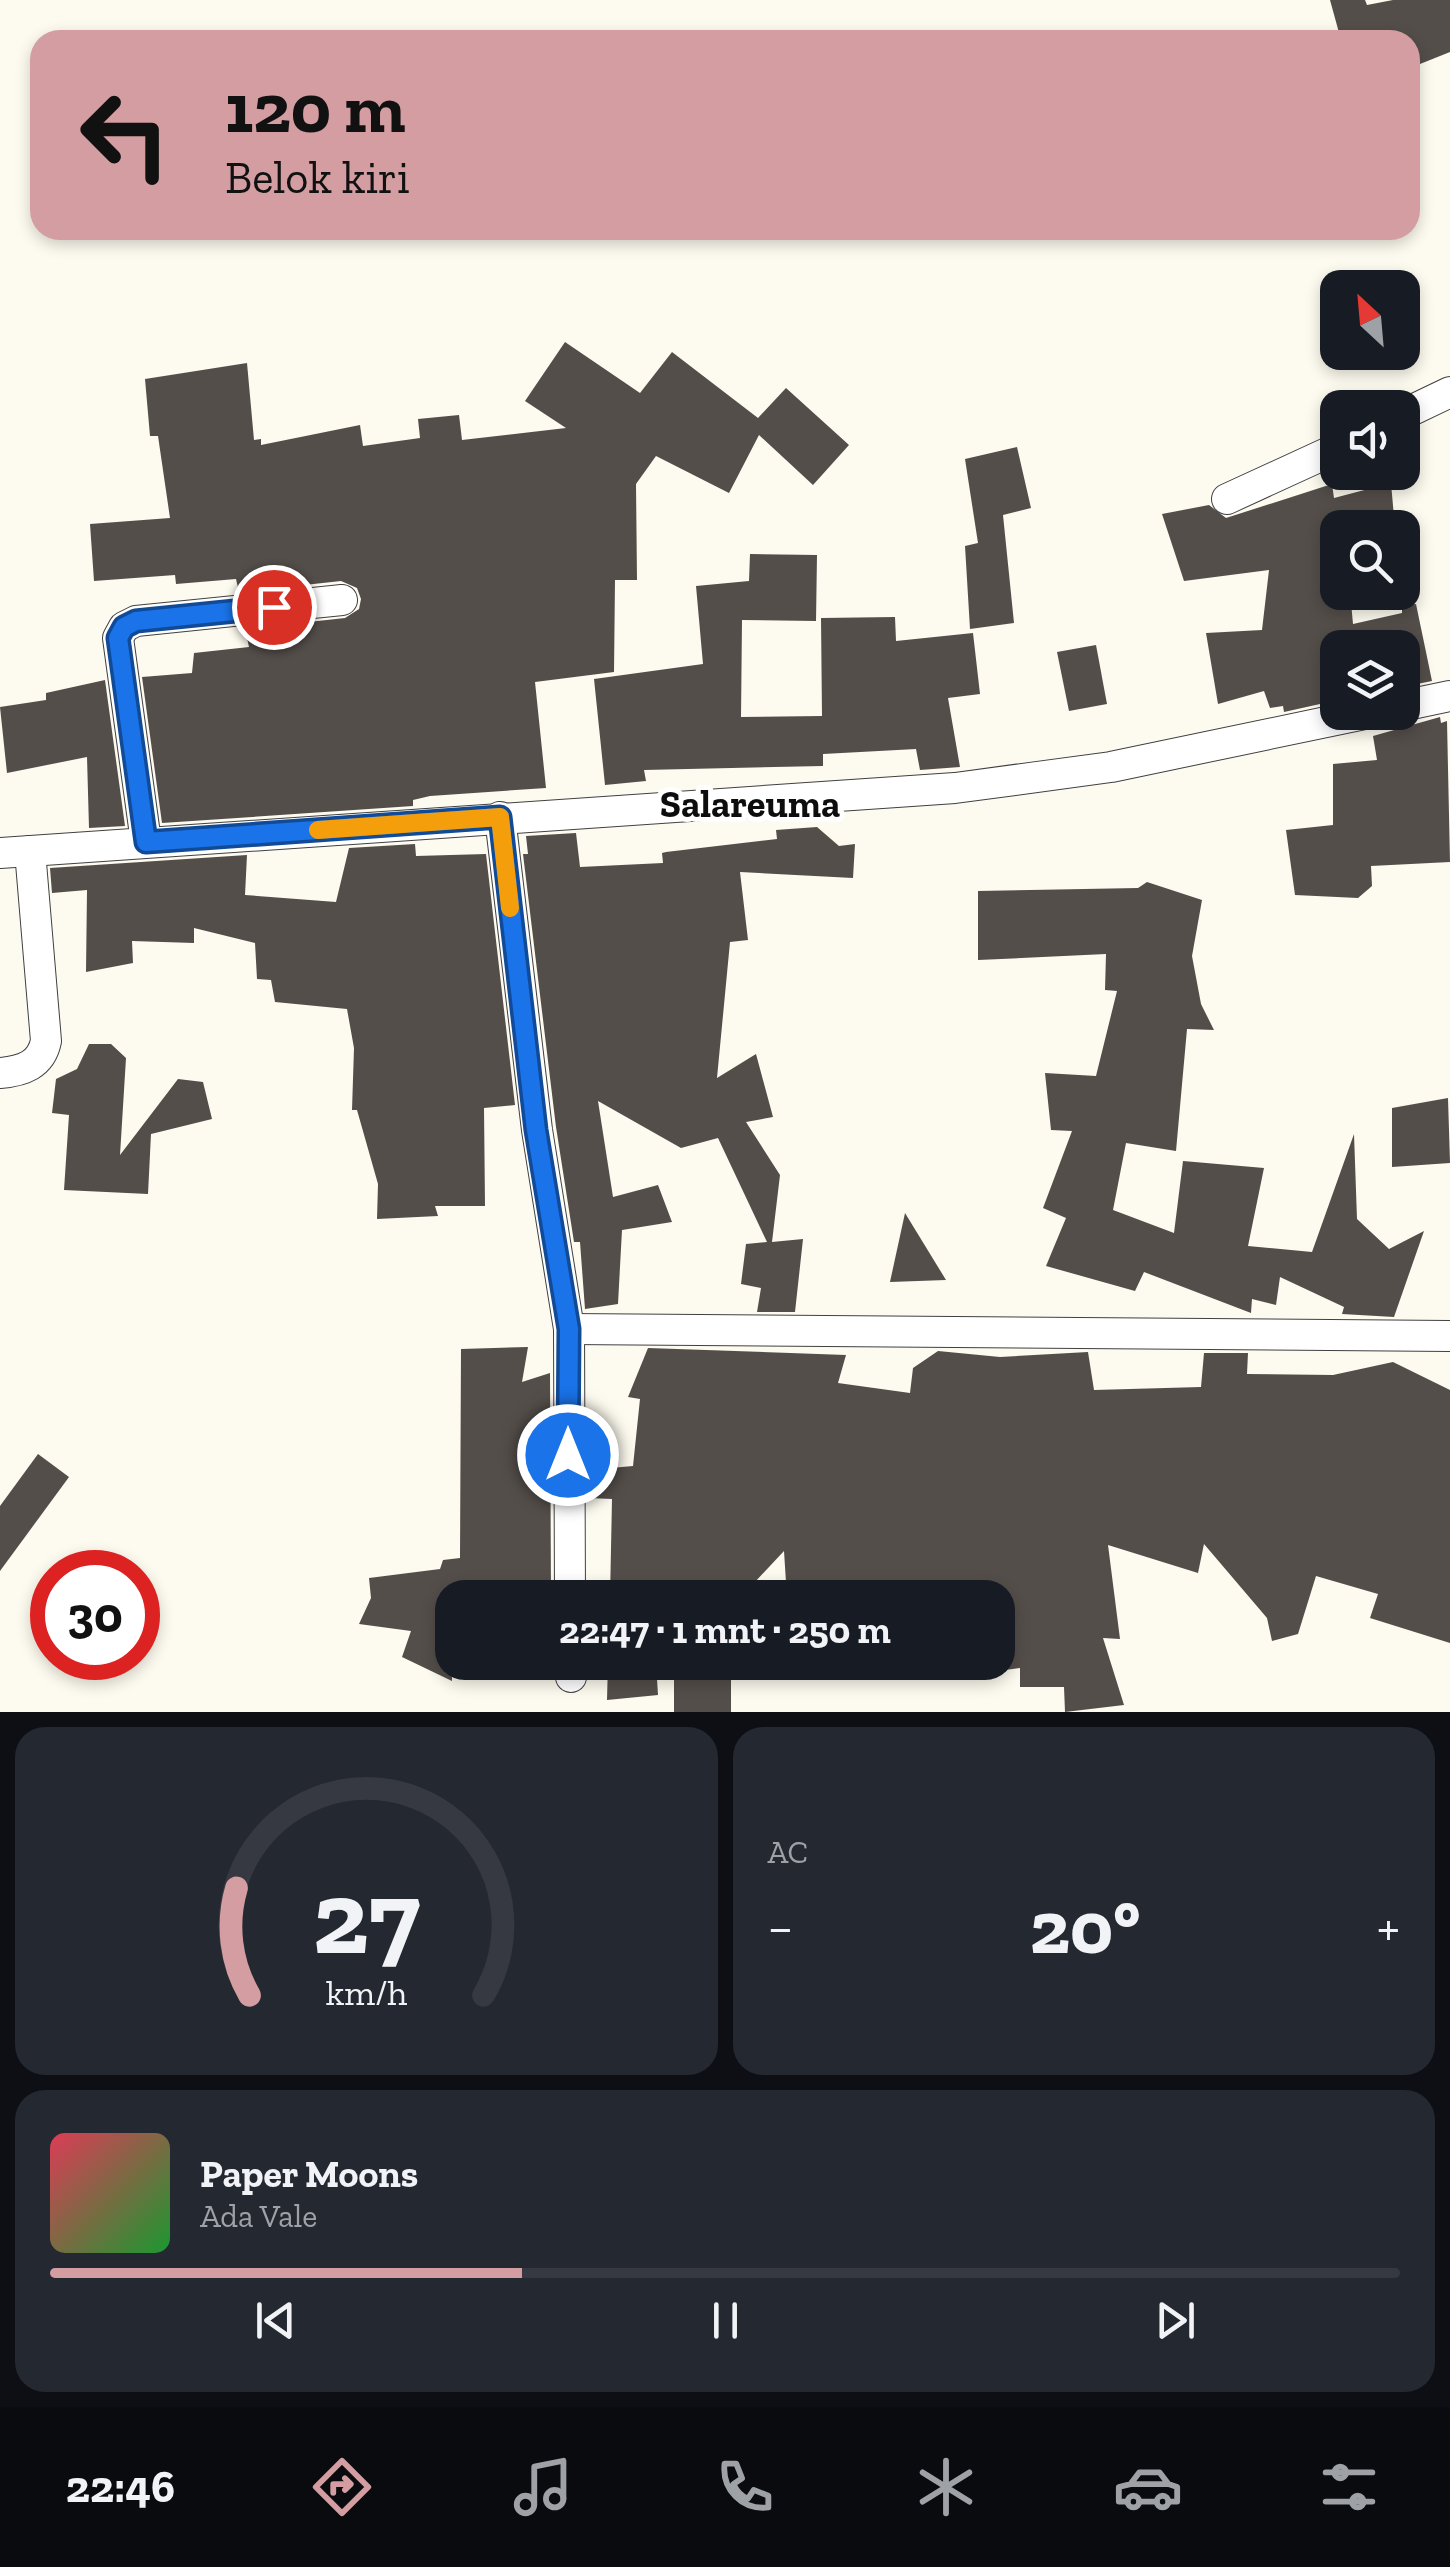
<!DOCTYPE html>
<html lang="id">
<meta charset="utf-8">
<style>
body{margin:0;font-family:"Zilla Slab",serif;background:#242831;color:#f1f3f6;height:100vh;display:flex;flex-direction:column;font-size:38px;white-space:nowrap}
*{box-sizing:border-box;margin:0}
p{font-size:32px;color:#9ea1a6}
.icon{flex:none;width:55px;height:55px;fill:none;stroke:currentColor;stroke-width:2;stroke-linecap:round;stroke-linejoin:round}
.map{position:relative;height:1712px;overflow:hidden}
.details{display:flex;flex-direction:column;gap:15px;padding:15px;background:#0d0f14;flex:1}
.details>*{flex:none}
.hud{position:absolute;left:30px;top:30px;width:1390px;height:210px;border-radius:30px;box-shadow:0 5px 15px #0003;background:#d39da1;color:#111;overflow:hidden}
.needle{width:65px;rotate:334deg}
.controls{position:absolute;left:1320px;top:270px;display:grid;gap:20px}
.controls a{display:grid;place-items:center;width:100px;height:100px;border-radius:20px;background:#171b24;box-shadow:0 5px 15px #0003;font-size:50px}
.speed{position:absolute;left:30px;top:1550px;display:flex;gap:20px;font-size:50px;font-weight:700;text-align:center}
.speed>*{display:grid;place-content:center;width:130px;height:130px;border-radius:50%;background:#171b24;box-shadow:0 5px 15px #0003;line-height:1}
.speed .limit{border:15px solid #d22;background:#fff;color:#111}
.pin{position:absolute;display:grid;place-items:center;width:85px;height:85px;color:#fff;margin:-42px;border:5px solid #fff;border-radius:50%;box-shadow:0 2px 10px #0007}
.me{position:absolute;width:110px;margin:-55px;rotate:0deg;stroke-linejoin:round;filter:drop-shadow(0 0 8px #0008)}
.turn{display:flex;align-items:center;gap:35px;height:210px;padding:0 30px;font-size:45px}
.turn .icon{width:130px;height:130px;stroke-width:2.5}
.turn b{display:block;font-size:70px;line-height:85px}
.big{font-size:75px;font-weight:800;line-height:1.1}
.details .tile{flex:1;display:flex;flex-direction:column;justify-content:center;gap:15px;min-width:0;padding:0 35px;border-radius:30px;background:#242831}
.details .dial{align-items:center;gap:0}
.dial svg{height:260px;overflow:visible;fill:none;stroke:#363941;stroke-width:7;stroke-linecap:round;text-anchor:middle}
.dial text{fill:#f1f3f6;stroke:none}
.song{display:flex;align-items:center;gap:30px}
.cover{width:120px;height:120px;border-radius:15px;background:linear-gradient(135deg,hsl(350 70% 55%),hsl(130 70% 35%))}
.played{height:10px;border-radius:5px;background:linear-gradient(90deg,#d39da1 35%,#363941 35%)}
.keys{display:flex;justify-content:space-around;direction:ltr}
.heat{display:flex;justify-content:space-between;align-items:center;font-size:55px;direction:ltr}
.details .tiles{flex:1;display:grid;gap:15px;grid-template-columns:1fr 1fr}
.tile:last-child{grid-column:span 2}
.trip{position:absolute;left:435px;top:1580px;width:580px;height:100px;border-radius:30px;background:#171b24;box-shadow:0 5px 15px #0003;font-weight:800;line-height:100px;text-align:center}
.dock{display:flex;height:160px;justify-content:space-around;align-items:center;background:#090b0e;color:#9ea1a6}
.dock .icon{width:70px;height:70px}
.dock .on{color:#d39da1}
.dock b{font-size:45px;color:#f1f3f6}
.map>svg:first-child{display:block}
.building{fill:#544e4a}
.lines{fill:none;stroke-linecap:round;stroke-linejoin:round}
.minor-casing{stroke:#404040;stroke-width:32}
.minor{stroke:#fff;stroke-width:30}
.route-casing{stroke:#114b97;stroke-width:25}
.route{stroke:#1a73e8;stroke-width:18}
.slow{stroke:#f59e0b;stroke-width:18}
.labels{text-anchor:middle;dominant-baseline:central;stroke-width:10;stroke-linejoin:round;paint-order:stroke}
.quarter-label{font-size:38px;font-weight:bold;fill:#0d0d0d;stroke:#fff}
</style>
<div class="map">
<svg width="1450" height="1712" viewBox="0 0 1450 1712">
<rect width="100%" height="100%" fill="#fdfaef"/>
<g class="building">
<path d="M 1330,0 L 1365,0 L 1367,5 L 1393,0 L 1450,0 L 1450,52 L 1410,68 L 1410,40 L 1341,40 Z"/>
<path d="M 565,342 L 640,393 L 672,352 L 758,418 L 786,388 L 849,445 L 813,485 L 759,435 L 729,493 L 656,456 L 636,484 L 637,580 L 615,580 L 614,672 L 535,682 L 546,788 L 430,796 L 413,800 L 413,806 L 162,823 L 142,677 L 192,673 L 194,653 L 249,647 L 245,629 L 345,618 L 359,609 L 361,599 L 357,588 L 341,581 L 239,592 L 236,579 L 176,584 L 175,575 L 94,581 L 90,524 L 170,518 L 158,436 L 150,436 L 145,379 L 247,363 L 254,440 L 261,439 L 261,445 L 360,425 L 363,446 L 420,438 L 418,419 L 459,415 L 462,440 L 566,428 L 525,401 Z"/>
<path d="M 1017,447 L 1031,508 L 1003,515 L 1014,623 L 970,629 L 965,546 L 978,543 L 965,459 Z"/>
<path d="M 1391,483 L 1395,528 L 1338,528 L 1338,604 L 1351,602 L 1353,624 L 1402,613 L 1402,606 L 1416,604 L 1432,681 L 1402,687 L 1402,648 L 1338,648 L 1338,700 L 1284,712 L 1283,706 L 1270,708 L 1264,691 L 1218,704 L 1206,633 L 1262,630 L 1269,570 L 1184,581 L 1162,514 L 1209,505 L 1226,518 L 1332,484 L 1334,498 Z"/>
<path d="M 750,554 L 817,555 L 816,621 L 742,620 L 741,717 L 822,716 L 821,618 L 895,617 L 896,641 L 973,633 L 980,694 L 948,698 L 960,767 L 920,770 L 916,749 L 823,754 L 823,766 L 644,770 L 646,781 L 605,785 L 594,679 L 703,664 L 696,586 L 749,581 Z"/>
<path d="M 1096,645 L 1107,704 L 1069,711 L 1057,652 Z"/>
<path d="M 105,680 L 125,826 L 89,828 L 87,757 L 7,773 L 0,707 L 46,700 L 46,693 Z"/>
<path d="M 1440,717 L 1441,723 L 1447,721 L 1450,862 L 1371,866 L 1372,886 L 1358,898 L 1295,895 L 1286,830 L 1333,825 L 1333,764 L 1377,760 L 1373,736 Z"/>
<path d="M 817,827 L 839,846 L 855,844 L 853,878 L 740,872 L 748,940 L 730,942 L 717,1078 L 756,1054 L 773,1117 L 746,1122 L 780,1175 L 772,1242 L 803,1239 L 795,1312 L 757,1312 L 761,1288 L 741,1284 L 746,1244 L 767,1242 L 718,1138 L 681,1148 L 598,1101 L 613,1197 L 658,1185 L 672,1222 L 622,1230 L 618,1304 L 585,1309 L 580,1242 L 574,1242 L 556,1127 L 523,854 L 528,854 L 526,836 L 576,833 L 580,867 L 663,863 L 662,853 L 666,852 L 777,839 L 776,830 Z"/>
<path d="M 415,844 L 416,856 L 486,854 L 515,1105 L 484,1108 L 485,1206 L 435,1206 L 438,1216 L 377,1219 L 378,1184 L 357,1110 L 352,1110 L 354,1048 L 347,1009 L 275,1002 L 271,980 L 257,979 L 255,943 L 194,928 L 194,943 L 132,941 L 133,963 L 86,972 L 87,890 L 52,893 L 50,868 L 247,855 L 245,895 L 336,902 L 349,848 Z"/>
<path d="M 1147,882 L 1202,900 L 1192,956 L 1201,1004 L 1214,1030 L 1187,1029 L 1176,1151 L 1126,1143 L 1113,1210 L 1174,1233 L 1183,1161 L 1264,1168 L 1248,1246 L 1312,1252 L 1354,1134 L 1357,1219 L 1389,1249 L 1424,1231 L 1394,1317 L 1342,1314 L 1344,1307 L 1280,1277 L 1276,1305 L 1252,1299 L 1251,1313 L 1144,1272 L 1135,1291 L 1046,1266 L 1066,1218 L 1043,1208 L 1072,1131 L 1051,1130 L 1045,1073 L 1096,1076 L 1117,991 L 1105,990 L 1106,954 L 978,960 L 978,891 L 1138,888 Z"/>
<path d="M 89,1044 L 111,1044 L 126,1058 L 120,1155 L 178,1079 L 203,1082 L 212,1119 L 151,1134 L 148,1194 L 64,1190 L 69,1115 L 52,1113 L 56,1079 L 77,1069 Z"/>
<path d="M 1448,1098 L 1450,1163 L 1392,1167 L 1392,1108 Z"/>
<path d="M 905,1213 L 946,1280 L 890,1282 Z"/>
<path d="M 528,1347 L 522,1382 L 550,1373 L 551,1598 L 452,1598 L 452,1681 L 402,1657 L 411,1631 L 359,1624 L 371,1598 L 369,1578 L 440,1569 L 443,1560 L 460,1558 L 461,1349 Z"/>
<path d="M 648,1348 L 846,1355 L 838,1383 L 910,1393 L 913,1368 L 938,1351 L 1000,1357 L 1088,1352 L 1094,1390 L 1201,1387 L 1204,1353 L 1248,1353 L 1247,1374 L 1333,1375 L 1393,1362 L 1450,1390 L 1450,1643 L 1370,1618 L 1378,1594 L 1316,1576 L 1298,1634 L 1272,1641 L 1267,1618 L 1204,1544 L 1198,1573 L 1108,1545 L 1120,1639 L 1103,1638 L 1124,1705 L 1065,1712 L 1064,1687 L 1020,1687 L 1020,1668 L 998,1671 L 998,1597 L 787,1598 L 784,1551 L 740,1598 L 610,1598 L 612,1499 L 588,1498 L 588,1470 L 633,1466 L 640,1399 L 628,1397 Z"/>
<path d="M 38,1454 L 69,1477 L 0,1571 L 0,1506 Z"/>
<path d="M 608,1662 L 656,1662 L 658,1695 L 607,1700 Z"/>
<path d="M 731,1665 L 731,1712 L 674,1712 L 674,1669 Z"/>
</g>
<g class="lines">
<g class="minor-casing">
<g id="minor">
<path d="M 1402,415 L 1450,392"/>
<path d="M 1227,499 L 1338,448"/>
<path d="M 1402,706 L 1450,696"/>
<path d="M 500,817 L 537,1130 L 569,1329 L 570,1598"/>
<path d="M 146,842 L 118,638 L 124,627 L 136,621 L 342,600"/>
<path d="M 0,853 L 955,788 L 1111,767 L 1374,712"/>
<path d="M 0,1073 C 23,1071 41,1065 46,1041 L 30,851"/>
<path d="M 569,1329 L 1450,1336"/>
<path d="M 571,1662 L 571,1677"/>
</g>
</g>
<use href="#minor" class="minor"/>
</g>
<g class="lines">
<g class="route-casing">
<path id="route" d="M 274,607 L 136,621 L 124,627 L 118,638 L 146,842 L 500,817 L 536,1130 L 569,1329 L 568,1455"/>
</g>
<use href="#route" class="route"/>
<path class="slow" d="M 318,830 L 500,817 L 510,908"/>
</g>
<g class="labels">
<g class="quarter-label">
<text x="750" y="804">Salareuma</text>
</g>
</g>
</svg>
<div class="controls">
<a><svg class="needle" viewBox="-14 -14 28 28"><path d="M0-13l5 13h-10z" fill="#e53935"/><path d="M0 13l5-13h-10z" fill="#9ea1a6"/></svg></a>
<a><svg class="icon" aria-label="sound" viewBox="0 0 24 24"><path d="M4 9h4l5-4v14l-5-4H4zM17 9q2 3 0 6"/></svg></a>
<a><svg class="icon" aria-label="search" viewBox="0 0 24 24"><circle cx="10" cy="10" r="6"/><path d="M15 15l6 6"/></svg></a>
<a><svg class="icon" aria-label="layers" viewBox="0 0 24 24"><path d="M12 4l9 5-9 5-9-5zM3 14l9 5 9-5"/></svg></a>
</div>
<div class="speed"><div class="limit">30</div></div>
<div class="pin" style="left:274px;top:607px;background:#d93025"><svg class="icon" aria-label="arrive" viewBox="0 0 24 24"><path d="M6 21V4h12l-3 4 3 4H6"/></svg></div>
<svg class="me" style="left:568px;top:1455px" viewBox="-20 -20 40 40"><circle r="17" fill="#1a73e8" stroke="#fff" stroke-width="3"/><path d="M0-11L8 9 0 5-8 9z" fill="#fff"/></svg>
<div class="trip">22:47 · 1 mnt · 250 m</div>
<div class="hud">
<div class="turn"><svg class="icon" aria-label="left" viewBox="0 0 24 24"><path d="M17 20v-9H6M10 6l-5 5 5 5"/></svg><div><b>120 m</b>Belok kiri</div></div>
</div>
</div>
<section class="details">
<div class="tiles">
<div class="tile dial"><svg viewBox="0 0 100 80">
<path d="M14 69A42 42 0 1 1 86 69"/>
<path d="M14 69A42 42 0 0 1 10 36" stroke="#d39da1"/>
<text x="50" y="56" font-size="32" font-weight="700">27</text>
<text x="50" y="72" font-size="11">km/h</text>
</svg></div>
<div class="tile"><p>AC</p>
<div class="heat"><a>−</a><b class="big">20°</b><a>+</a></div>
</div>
<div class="tile">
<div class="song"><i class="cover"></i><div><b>Paper Moons</b><p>Ada Vale</p></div></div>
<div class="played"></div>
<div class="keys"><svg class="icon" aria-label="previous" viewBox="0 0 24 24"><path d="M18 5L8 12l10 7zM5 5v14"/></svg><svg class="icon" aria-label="pause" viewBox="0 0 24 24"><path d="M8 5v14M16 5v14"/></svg><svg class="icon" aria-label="next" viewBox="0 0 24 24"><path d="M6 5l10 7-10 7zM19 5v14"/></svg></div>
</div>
</div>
</section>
<nav class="dock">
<b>22:46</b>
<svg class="icon on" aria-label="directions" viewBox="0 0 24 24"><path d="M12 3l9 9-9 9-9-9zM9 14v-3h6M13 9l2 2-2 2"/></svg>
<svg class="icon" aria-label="music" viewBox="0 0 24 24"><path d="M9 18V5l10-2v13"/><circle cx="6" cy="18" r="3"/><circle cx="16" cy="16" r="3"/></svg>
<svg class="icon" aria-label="phone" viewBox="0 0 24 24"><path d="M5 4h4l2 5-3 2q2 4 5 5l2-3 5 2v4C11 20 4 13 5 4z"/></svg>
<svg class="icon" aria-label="climate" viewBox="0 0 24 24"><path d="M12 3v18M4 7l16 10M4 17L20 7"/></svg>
<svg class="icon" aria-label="car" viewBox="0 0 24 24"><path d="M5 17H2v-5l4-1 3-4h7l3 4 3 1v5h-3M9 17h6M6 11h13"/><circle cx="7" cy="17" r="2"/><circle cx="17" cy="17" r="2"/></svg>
<svg class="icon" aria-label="filters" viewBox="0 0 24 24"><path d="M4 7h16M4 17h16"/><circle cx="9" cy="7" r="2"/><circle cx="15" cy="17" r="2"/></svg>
</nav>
